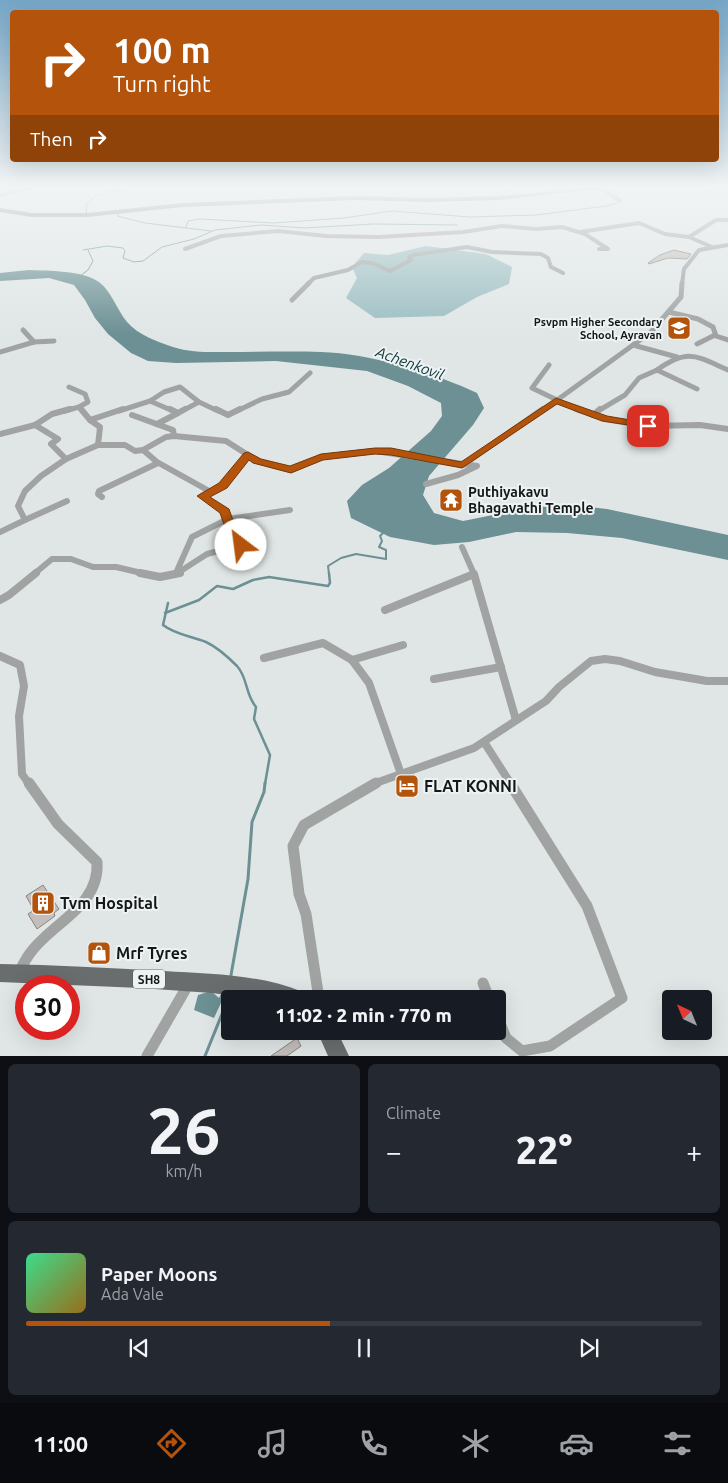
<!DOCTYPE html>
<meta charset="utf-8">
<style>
body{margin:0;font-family:Ubuntu,sans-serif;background:#242831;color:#f1f3f6;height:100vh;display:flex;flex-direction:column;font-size:19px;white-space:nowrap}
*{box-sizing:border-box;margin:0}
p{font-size:16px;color:#9ea1a6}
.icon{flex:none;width:28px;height:28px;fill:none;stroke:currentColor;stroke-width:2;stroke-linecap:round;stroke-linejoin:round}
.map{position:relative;height:1056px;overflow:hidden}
.panel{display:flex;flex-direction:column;gap:8px;padding:8px;background:#0d0f14;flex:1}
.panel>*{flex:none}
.top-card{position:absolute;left:10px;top:10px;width:709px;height:152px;border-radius:5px;box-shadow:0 5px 20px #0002;background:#b4540c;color:#fff;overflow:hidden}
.needle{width:32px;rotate:317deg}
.buttons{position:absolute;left:662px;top:990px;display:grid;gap:10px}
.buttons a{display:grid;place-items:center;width:50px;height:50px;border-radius:5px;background:#171b24;box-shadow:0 5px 20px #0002;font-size:25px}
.speed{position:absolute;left:15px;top:975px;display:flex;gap:10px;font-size:25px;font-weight:700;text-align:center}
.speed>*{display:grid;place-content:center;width:65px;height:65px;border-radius:50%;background:#171b24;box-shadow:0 5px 20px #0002;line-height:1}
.speed .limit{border:8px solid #d22;background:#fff;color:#111}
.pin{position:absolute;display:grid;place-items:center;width:42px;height:42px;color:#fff;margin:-21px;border-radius:10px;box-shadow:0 2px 8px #0006}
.me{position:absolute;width:55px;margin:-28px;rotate:330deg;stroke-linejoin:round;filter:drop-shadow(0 0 4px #0008)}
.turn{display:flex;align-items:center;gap:18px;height:105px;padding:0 20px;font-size:22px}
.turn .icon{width:65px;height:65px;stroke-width:2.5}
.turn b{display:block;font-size:35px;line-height:42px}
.then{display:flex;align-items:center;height:48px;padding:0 20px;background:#0003;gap:10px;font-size:19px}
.big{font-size:38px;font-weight:800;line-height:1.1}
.panel .card{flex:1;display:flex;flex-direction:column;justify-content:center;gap:8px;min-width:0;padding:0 18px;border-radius:8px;background:#242831}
.panel .dial{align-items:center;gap:0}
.dial b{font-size:65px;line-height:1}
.song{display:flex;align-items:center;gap:15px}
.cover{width:60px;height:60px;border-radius:8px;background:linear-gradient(135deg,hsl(150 70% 55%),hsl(40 70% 35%))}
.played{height:5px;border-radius:2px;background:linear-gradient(90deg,#b4540c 45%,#363941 45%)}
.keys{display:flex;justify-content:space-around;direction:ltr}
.heat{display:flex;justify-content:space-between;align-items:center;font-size:28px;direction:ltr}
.panel .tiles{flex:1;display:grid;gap:8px;grid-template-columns:1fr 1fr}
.card:last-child{grid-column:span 2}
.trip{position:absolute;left:221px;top:990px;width:285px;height:50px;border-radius:5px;background:#171b24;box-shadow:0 5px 20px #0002;font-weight:800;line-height:50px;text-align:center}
.tab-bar{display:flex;height:80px;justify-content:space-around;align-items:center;background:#090b0e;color:#9ea1a6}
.tab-bar .icon{width:35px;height:35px}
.tab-bar .current{color:#b4540c}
.tab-bar b{font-size:22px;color:#f1f3f6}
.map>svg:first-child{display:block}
.green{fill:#9bbec2}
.water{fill:#6c9094}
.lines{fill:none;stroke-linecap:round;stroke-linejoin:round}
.stream-far3{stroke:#6c9094;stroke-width:1}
.stream-far2{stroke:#6c9094;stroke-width:2}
.stream-far1{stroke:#6c9094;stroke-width:2.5}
.stream{stroke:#6c9094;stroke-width:3}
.building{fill:#c3bebc;stroke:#888482}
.street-far4{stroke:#a1a3a3;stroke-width:4}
.street-far3{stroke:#a1a3a3;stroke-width:5}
.street-far2{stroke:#a1a3a3;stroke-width:6}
.street-far1{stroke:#a1a3a3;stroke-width:8}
.street{stroke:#a1a3a3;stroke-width:11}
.secondary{fill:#808484;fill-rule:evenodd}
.primary{fill:#696d6d;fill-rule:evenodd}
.route{fill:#b4540c;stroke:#753708}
.labels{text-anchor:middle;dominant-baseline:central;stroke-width:4;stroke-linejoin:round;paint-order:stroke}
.far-poi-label{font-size:11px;font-weight:bold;fill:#161818;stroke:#edf3f4;text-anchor:end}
.shield{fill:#edf3f4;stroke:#565a5a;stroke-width:1}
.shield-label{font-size:12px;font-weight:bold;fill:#161818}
.poi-label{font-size:14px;font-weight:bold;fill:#161818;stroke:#edf3f4;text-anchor:start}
.water-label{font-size:15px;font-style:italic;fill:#103639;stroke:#edf3f4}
.near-poi-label{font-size:16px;font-weight:bold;fill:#161818;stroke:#edf3f4;text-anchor:start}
</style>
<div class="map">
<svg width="728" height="1056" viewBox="0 0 728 1056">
<rect width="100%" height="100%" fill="#e0e6e6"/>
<path class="green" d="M 426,246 L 486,254 L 512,267 L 509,284 L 477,297 L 444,316 L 375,318 L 346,298 L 357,278 L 352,267 L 364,253 L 388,255 Z"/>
<g class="water">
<path d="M 29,270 C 48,271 82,270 99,282 C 112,292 117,310 127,322 C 138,335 158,342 173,347 C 191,353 212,352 230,352 C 260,352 290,351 321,352 C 368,353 435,373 477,393 L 484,408 L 473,425 L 429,476 L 423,495 L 434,513 L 463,521 L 508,512 L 562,504 L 607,509 L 728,535 L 728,560 L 622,538 L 567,533 L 516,532 L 469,542 L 434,545 L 390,537 L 351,518 L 347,501 L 362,485 L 389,468 L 431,431 L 442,416 L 441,403 L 408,386 L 367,371 L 276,361 L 176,363 L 148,361 L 131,353 L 108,334 L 95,318 L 85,300 L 74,285 L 49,278 L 0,281 L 0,273 Z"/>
<path d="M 223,990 L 226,992 L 214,1018 L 194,1010 L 198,995 L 211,991 L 219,998 Z"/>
</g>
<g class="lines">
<g class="stream-far3">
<path d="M 608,191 L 612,188 L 629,186"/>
<path d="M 86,213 L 87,203 L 97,195 L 134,186"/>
<path d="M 118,213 L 120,213 L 117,216 L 145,223 L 211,231"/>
<path d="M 186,227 L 188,221 L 200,219 L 273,223 L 344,218 L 392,211 L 470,217 L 536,215 L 607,206 L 622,201"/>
<path d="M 83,250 L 107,246 L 123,248 L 125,251 L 123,258 L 134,262 L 143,261 L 162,247 L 194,239 L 215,230 L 261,225 L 304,228 L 373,224 L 457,225"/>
<path d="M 80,276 L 88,270 L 93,261 L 88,250"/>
</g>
<path class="stream-far2" d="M 329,574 L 328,566 L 341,558 L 356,554 L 386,559 L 386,550 L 379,547 L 382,541 L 380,536 L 383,533"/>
<g class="stream-far1">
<path d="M 168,603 L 163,625 C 176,635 191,636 206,642 C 217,647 228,657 237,666 C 248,678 245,694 256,707 L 254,719 L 270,755 L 265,784"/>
<path d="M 165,613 L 199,600 L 217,586 L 233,589 L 253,580 L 269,577 L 328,586 L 330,583 L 329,573"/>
</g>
<g class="stream">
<path d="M 231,975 L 248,879 L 252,822 L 264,792 L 265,783"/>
<path d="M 205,1056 L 222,1014 L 226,995"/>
</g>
</g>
<g class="building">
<path d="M 674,250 L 691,254 L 687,259 L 668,258 L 649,264 L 648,263 L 660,255 Z"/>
<path d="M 43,885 L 59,909 L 54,913 L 55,916 L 37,929 L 28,914 L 34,910 L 26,896 Z"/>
<path d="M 297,1038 L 301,1046 L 287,1056 L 271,1056 Z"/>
</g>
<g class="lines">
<g class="street-far4">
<path d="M 0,187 L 6,186"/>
<path d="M 601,189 L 620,200"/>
<path d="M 0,195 L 30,188"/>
<path d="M 580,232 L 639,223 L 665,234 L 689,237"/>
<path d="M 712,247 L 689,237 L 716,220 L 728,220"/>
<path d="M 185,249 L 221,236 L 278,231 L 326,236 L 378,237 L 463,232 L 502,226 L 536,229 L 562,227 L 585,234 L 608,249 L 599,249"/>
<path d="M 308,284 L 314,278 L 348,270 L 362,262 L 372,263 L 390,271 L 411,260 L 409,257 L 413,255 L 467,247 L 492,252 L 541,254 L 548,258 L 551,267 L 563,273"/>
<path d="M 682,284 L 684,269 L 699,250 L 728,245"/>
</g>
<g class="street-far3">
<path d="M 292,300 L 309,283"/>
<path d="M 669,312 L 698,319 L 713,327 L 716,336 L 728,340"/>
<path d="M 23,330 L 34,342"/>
<path d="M 697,344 L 715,335"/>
<path d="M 633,345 L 677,357"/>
<path d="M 0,352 L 34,342 L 54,341"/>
<path d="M 549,365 L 532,388 L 580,411"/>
<path d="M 657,370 C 688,348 696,356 728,370"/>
<path d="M 69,387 L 85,394 L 88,402 L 79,407 L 82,411"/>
<path d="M 150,401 L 164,392 L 180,387 L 199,402 L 182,411"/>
<path d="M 199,402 L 218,411"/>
<path d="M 65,411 L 79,407"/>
<path d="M 119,411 L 150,401 L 173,411"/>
<path d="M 237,411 L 262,399 L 289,392 L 310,373"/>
<path d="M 542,411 L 651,332 L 681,297 L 682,283"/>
<path d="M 598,411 L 625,395 L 639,378 L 657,370 L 697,389"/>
</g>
<g class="street-far2">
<path d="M 81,409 L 90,420"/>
<path d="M 216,409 L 228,415 L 240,409"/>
<path d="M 576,409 L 605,419 L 648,426 L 700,425 L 728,429"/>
<path d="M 178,413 L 185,409"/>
<path d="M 132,415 L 173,430 L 174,436"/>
<path d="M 593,415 L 600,409"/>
<path d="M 157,424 L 178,413 L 170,409"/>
<path d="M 35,425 L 58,439 L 51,444 L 66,459"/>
<path d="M 0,434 L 35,425 L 52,414 L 70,409"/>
<path d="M 98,445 L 100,427 L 90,420 L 123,409"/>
<path d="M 143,450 L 166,437 L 174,436 L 226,441 L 248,455"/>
<path d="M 463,465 L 543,409"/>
<path d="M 102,497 L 98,494 L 99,491 L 158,463"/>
<path d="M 25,520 L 67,501"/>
<path d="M 0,532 L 25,520 L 18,506 L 25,491 L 41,476 L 66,459 L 98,445 L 125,445 L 135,451 L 143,450 L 157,462 L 211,492"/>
<path d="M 462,547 L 474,574"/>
<path d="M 176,573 L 192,537 L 228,519 L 290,510"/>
<path d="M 34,574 L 52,559 L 71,559 L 93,567 L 116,567 L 146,574"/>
<path d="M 176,574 L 207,554 L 241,545 L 241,534 L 230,527 L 225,511 L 202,496 L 223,485 L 248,455 L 257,461 L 291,470 L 321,457 L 375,451 L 477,466 L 458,475 L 426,484"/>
</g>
<g class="street-far1">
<path d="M 140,573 L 160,577 L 180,573"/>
<path d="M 0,600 L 9,595 L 36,573"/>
<path d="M 385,610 L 474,574 L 516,720"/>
<path d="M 0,656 L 20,665 L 24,686 L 19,716 L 22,774 L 29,784"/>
<path d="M 264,658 L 323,643 L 352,660 L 369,683 L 401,774"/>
<path d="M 352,660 L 403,645"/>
<path d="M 434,679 L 501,667"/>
<path d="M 484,742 L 511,784"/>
<path d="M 373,784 L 474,748 L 546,701 L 559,687 L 591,661 L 605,659 L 620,661 L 655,672 L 707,681 L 728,681"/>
</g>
<g class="street">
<path d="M 19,972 C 23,965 26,958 31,952 C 53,922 100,906 97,862 L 58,824 L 29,783"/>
<path d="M 483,983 L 489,999"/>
<path d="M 319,999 L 306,914 L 299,894 L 293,846 L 304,825 L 376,783"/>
<path d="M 498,1018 L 506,1038 L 522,1051 L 550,1046 L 622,998 L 587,906 L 510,783"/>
<path d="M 147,1056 L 188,985"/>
</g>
<path class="secondary" d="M 611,186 L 626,186 L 499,200 L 428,202 L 355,200 L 183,207 L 87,217 L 32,217 L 0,212 L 0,208 L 32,213 L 87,213 L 183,203 L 355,196 L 428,198 L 499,196 Z"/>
<g class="primary">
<path d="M 0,964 C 55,965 109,968 164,971 C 210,974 259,974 303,992 L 305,999 L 258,999 L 212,993 L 140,988 L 0,982 Z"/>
<path d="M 317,1031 L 337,1031 L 349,1056 L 328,1056 Z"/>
</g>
</g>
<linearGradient id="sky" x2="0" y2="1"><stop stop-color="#76a6c6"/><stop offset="0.56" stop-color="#f1f4f4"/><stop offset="1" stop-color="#f1f4f4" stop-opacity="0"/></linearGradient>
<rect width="728" height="334" fill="url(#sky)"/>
<path class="route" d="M 556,398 L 607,416 L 648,423 L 653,426 L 648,428 L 602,421 L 557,404 L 462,468 L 391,455 L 375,454 L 323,460 L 291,473 L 253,463 L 249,460 L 227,488 L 210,497 L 229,509 L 235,526 L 247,534 L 247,545 L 241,548 L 235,545 L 235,535 L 226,530 L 220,513 L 197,496 L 219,483 L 244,453 L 248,452 L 261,459 L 290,466 L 321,454 L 375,448 L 391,448 L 461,462 Z"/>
<defs>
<g id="school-square" transform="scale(1.25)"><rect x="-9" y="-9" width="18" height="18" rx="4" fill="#b4540c" stroke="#edf3f4"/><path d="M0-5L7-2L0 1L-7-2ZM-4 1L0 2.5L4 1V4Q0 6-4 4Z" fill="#fff"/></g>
<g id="temple-square" transform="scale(1.25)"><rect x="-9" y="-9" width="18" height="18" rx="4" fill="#b4540c" stroke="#edf3f4"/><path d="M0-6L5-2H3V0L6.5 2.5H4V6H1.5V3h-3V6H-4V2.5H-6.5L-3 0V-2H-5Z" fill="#fff"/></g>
<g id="hotel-square" transform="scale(1.25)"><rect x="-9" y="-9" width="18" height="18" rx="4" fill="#b4540c" stroke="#edf3f4"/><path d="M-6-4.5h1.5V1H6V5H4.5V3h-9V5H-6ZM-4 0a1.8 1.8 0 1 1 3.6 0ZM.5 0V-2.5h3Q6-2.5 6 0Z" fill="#fff"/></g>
<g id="building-square" transform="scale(1.25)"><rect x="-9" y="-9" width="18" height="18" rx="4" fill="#b4540c" stroke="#edf3f4"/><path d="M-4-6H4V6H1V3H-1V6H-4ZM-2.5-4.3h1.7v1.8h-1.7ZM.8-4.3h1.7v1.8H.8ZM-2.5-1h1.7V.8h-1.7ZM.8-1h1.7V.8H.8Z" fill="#fff"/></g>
<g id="shop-square" transform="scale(1.25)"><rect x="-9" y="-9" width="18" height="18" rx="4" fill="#b4540c" stroke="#edf3f4"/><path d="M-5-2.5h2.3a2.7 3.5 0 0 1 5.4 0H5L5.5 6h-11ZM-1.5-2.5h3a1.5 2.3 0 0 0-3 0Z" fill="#fff"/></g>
</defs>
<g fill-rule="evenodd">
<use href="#school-square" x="679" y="328"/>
<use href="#temple-square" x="451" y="500"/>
<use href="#hotel-square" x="407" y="786"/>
<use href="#building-square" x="43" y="903"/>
<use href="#shop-square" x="99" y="953"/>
</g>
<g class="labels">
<g class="far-poi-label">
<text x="662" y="322">Psvpm Higher Secondary<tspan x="662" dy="13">School, Ayravan</tspan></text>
</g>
<rect class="shield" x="133" y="969.5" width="32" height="19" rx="4"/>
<g class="shield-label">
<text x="149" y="979">SH8</text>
</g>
<g class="poi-label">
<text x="468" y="492">Puthiyakavu<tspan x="468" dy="16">Bhagavathi Temple</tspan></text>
</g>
<g class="water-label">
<text transform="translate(410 363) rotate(20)">Achenkovil</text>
</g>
<g class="near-poi-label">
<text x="424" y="786">FLAT KONNI</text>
<text x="60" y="903">Tvm Hospital</text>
<text x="116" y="953">Mrf Tyres</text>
</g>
</g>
</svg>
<div class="buttons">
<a><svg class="needle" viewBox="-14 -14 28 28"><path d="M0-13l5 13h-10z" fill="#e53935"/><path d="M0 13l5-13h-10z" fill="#9ea1a6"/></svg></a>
</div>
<div class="speed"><div class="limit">30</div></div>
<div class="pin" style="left:648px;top:426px;background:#d93025"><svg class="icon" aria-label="arrive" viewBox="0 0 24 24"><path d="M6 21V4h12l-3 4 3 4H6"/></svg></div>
<svg class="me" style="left:241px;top:545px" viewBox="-20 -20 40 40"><circle r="19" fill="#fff"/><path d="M0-13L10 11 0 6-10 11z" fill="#b4540c"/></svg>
<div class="trip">11:02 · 2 min · 770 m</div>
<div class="top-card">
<div class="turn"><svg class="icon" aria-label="right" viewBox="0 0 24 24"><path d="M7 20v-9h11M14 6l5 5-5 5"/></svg><div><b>100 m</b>Turn right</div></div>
<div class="then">Then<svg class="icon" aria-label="right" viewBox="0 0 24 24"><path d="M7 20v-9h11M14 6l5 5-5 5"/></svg></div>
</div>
</div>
<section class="panel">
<div class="tiles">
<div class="card dial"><b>26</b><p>km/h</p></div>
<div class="card"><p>Climate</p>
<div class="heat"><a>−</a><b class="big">22°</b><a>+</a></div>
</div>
<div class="card">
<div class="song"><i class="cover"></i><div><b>Paper Moons</b><p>Ada Vale</p></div></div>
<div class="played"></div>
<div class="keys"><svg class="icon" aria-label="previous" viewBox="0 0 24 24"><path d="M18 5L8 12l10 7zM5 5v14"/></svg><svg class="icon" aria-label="pause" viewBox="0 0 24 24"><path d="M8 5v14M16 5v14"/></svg><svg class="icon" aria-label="next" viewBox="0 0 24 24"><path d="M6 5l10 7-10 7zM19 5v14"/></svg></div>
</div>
</div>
</section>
<nav class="tab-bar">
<b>11:00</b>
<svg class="icon current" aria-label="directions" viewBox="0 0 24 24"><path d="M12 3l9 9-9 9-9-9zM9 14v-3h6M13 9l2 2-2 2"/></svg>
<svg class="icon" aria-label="music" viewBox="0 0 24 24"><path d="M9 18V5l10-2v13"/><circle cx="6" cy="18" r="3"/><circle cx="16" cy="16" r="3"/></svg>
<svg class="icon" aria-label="phone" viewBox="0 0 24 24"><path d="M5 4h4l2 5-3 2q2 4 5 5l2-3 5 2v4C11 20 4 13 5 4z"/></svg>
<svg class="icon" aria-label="climate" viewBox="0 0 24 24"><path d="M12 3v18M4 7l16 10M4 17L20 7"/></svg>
<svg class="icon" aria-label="car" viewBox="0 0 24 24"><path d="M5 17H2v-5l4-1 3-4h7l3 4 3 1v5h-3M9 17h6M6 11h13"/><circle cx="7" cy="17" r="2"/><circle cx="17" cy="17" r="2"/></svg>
<svg class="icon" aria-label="filters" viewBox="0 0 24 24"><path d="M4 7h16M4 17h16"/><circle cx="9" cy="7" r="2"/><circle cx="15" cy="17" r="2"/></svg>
</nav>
